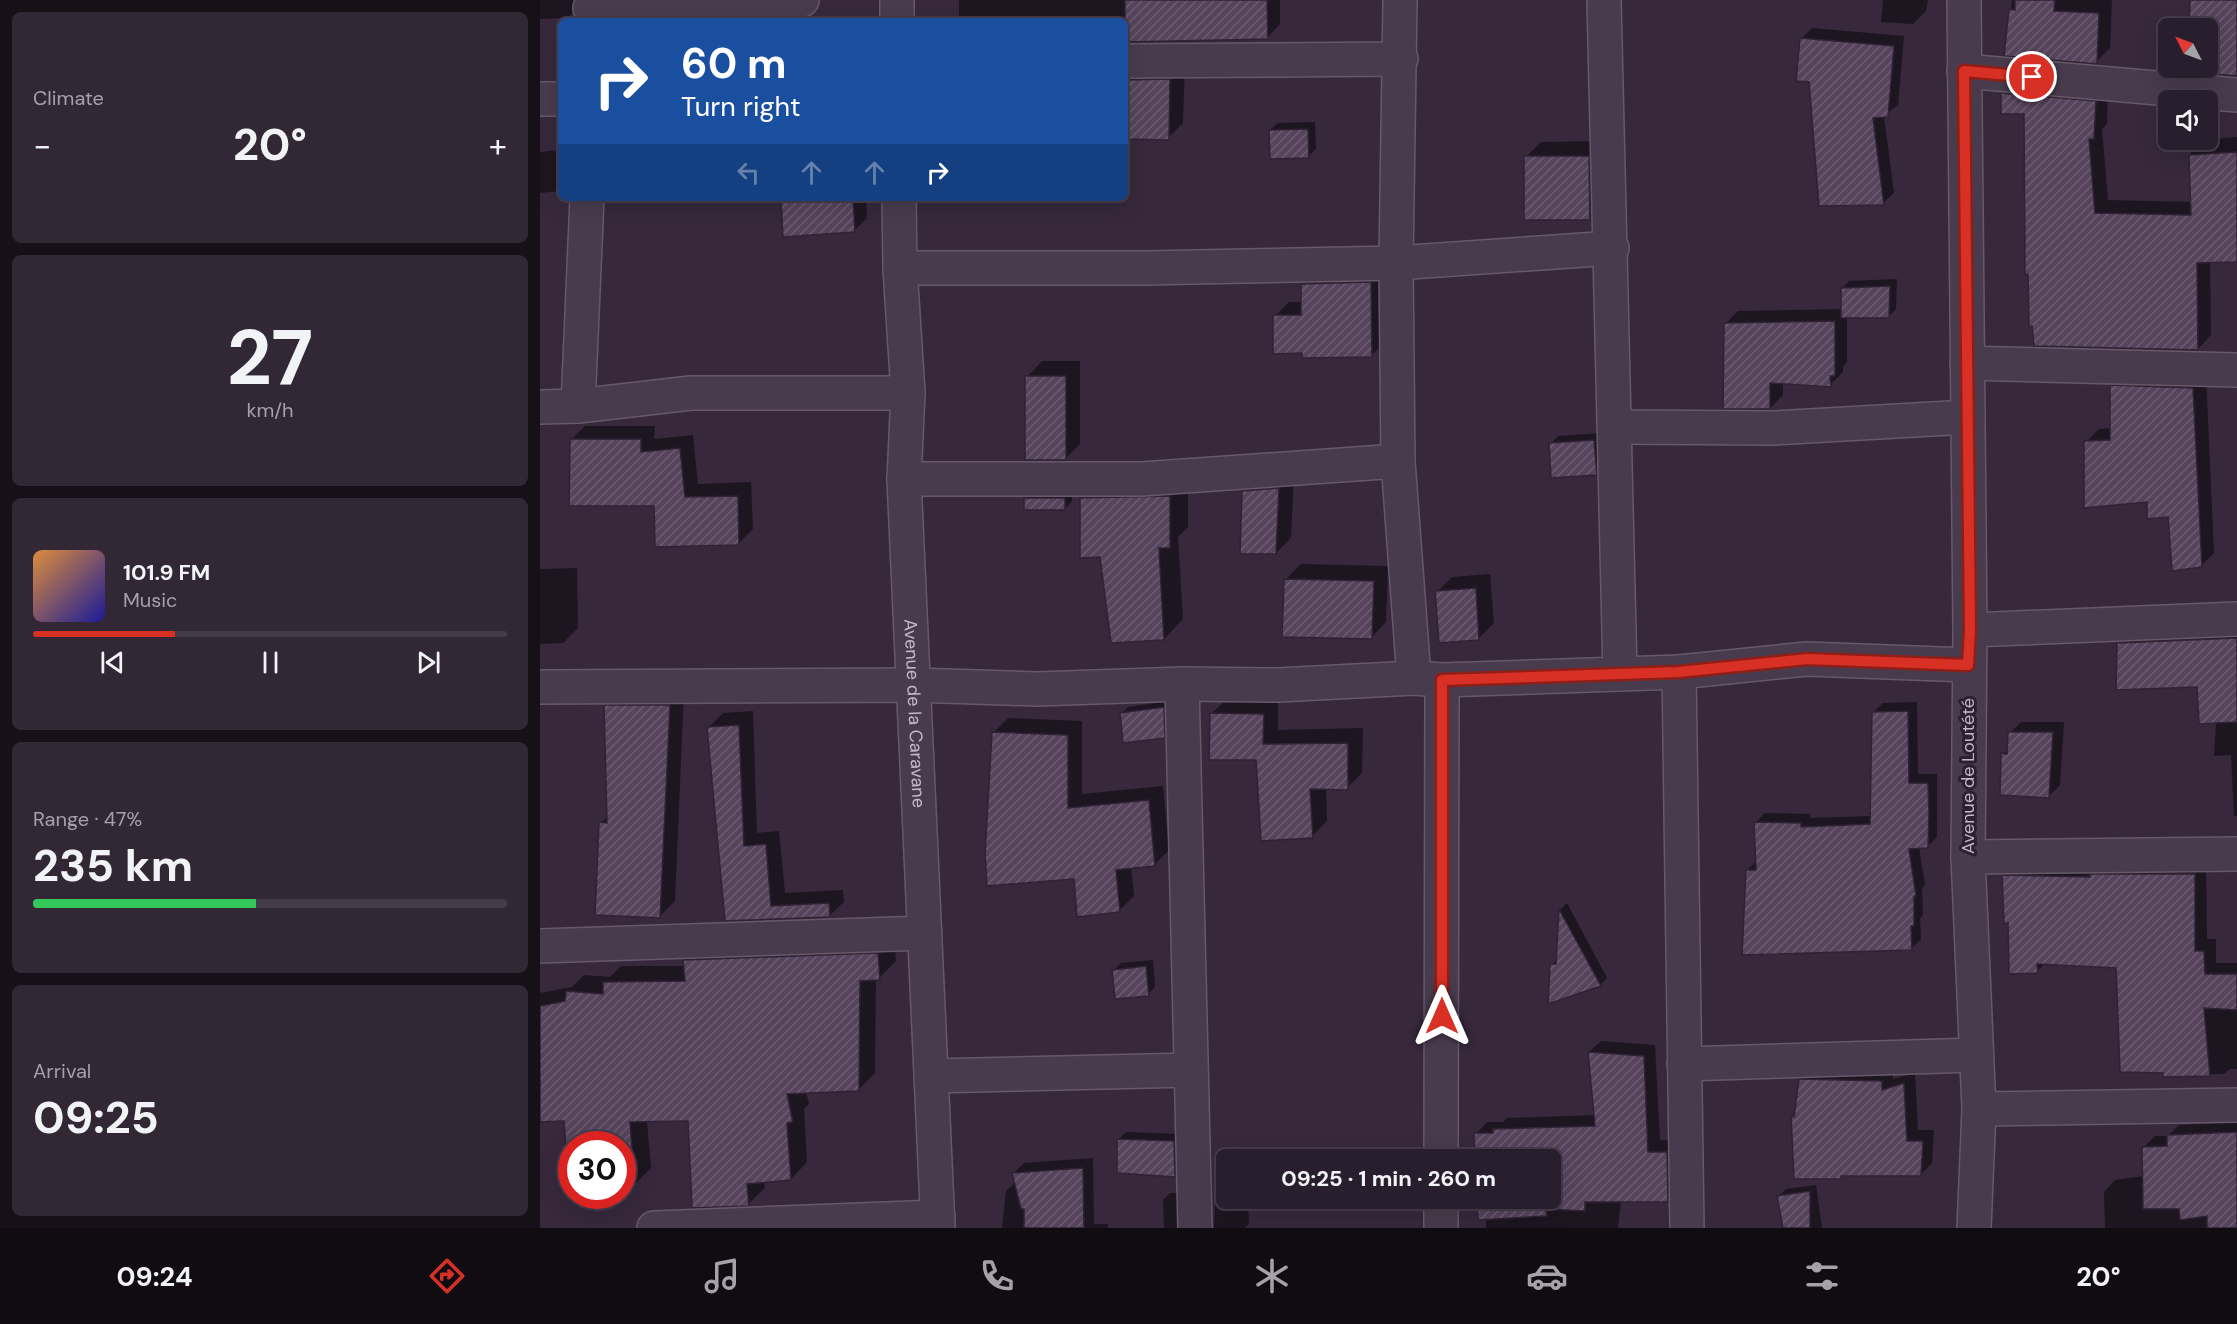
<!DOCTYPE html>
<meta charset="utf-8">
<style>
body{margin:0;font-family:"DM Sans",sans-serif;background:#312735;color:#f1f3f6;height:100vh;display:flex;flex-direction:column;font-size:22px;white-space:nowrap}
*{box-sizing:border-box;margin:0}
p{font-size:20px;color:#a5a2aa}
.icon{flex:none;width:33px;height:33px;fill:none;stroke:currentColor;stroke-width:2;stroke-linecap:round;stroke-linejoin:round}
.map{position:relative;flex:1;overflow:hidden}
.panel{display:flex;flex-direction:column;gap:12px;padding:12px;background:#171019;width:540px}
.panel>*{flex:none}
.guide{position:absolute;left:18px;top:18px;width:570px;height:183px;border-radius:9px;box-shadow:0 6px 24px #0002,0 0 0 2px #453c49;background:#1a4fa0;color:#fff;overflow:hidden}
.needle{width:39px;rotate:312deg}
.buttons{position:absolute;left:1618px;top:18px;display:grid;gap:12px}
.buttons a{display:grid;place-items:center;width:60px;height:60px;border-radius:9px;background:#291e2d;box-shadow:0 6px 24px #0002,0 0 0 2px #453c49;font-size:30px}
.speed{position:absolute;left:18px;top:1131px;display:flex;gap:12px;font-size:30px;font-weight:700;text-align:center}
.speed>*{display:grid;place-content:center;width:78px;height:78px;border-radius:50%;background:#291e2d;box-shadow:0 6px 24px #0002,0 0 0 2px #453c49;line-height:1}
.speed .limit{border:9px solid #d22;background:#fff;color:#111}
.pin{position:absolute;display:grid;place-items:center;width:51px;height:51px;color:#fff;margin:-26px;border:3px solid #fff;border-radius:50%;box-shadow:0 2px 6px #0007}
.me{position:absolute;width:66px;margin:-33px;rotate:0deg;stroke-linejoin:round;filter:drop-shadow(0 0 4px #0008)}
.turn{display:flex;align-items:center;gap:21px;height:126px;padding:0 24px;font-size:27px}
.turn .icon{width:78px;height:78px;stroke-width:2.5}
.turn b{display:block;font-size:42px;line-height:51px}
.lanes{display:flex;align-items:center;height:57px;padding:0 24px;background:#0003;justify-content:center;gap:30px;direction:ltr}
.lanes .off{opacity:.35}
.big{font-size:45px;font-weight:700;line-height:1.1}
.panel .tile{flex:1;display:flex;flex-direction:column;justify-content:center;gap:9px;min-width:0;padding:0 21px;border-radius:9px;background:#312735}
.panel .dial{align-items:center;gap:0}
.dial b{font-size:78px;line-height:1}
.song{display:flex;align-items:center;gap:18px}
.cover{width:72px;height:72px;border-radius:9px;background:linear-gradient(135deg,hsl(30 70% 55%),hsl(240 70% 35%))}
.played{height:6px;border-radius:3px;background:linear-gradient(90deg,#d93025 30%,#453c49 30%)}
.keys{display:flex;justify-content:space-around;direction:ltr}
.heat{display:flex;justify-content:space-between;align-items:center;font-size:33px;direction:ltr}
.charge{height:9px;border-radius:4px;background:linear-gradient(90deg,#34c759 47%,#453c49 0)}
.trip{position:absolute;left:676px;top:1149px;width:345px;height:60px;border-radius:9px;background:#291e2d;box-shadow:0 6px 24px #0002,0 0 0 2px #453c49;font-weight:700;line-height:60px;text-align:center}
.dock{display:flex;height:96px;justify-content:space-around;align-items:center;background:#100c12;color:#a5a2aa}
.dock .icon{width:42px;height:42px}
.dock .selected{color:#d93025}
.dock b{font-size:27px;color:#f1f3f6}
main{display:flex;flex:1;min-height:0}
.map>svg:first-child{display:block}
.shadow{fill:#0007}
.building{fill:url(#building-hatch);stroke:#2f2234;stroke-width:1.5}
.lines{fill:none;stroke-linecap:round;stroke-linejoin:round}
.street-casing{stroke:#66596a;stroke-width:36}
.street{stroke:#483b4d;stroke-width:33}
.route-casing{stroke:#8d1f18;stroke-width:15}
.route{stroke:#d93025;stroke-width:10}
.labels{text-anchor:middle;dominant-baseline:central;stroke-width:6;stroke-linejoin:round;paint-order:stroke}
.street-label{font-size:18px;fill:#c4b7c7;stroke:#2d2032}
</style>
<main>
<section class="panel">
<div class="tile"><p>Climate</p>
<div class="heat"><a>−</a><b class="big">20°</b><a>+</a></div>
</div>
<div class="tile dial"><b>27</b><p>km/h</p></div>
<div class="tile">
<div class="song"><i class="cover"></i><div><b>101.9 FM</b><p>Music</p></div></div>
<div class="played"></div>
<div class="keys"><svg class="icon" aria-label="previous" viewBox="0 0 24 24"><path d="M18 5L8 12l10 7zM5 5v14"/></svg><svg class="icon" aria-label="pause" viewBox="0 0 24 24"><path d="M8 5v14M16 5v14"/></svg><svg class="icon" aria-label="next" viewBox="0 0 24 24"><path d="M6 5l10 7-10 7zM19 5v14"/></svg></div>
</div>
<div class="tile"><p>Range · 47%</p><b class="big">235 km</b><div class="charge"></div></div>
<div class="tile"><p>Arrival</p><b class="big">09:25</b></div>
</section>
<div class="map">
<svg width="1697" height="1228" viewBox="0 0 1697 1228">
<defs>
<pattern id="building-hatch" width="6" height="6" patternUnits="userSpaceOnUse" patternTransform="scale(1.5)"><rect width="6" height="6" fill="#55445c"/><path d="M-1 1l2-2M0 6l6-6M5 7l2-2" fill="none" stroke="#6c5d72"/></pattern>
</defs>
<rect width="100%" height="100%" fill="#37283c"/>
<g class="shadow">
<path d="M 0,0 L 43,0 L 43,3 L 27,18 L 0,19 Z"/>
<path d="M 419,0 L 740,0 L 740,24 L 727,38 L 585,41 L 585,21 L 419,21 Z"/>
<path d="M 1343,0 L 1388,0 L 1386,11 L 1373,24 L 1341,22 Z"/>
<path d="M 1472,0 L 1572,0 L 1570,48 L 1556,62 L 1466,54 Z"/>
<path d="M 1652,0 L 1697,0 L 1697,75 L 1647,70 L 1647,68 L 1668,68 L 1668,28 L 1650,28 Z"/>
<path d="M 1272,28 L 1364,36 L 1358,105 L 1344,116 L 1354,193 L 1343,203 L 1270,80 L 1261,39 Z"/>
<path d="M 645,65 L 643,123 L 628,138 L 585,137 L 585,76 Z"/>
<path d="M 1475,80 L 1568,88 L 1567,124 L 1562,129 L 1568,200 L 1652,202 L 1651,152 L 1663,140 L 1697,137 L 1697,260 L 1670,261 L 1671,335 L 1658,349 L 1496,345 L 1485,112 L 1462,94 Z"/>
<path d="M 775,122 L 776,149 L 769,156 L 730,130 L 738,123 Z"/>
<path d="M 1063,141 L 1065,203 L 1050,218 L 986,157 L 1001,142 Z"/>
<path d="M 21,150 L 21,191 L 0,193 L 0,152 Z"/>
<path d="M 242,198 L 326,198 L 327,218 L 315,230 L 244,236 Z"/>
<path d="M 845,269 L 846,341 L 832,355 L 763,352 L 735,316 L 749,302 L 763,302 L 762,284 L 776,270 Z"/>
<path d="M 1357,279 L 1356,309 L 1349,316 L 1307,317 L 1307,362 L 1303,367 L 1303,372 L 1290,385 L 1243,382 L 1243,395 L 1230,408 L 1185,324 L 1198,311 L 1303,309 L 1302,288 L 1309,281 Z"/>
<path d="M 502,361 L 540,361 L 540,444 L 525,459 L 487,377 Z"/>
<path d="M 1585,373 L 1666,375 L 1674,553 L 1661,566 L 1630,516 L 1608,500 L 1546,442 L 1559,429 L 1572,428 L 1571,386 Z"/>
<path d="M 45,426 L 115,426 L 114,439 L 153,435 L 158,484 L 211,482 L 213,529 L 199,543 L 115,505 L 31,440 Z"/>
<path d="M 1061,433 L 1063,466 L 1056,473 L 1011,444 L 1018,436 Z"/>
<path d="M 754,474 L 751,538 L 736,553 L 703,491 L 718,476 Z"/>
<path d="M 648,477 L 648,527 L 638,537 L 643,619 L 624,639 L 561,556 L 542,498 L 561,479 Z"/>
<path d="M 493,491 L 532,491 L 532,501 L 525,509 L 486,498 Z"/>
<path d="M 761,564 L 848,566 L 846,622 L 831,638 L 746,579 Z"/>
<path d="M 37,568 L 38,628 L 23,643 L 0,644 L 0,569 Z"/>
<path d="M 950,574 L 954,623 L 939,638 L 897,592 L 912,577 Z"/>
<path d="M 1697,628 L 1697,816 L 1694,816 L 1691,755 L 1674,756 L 1676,722 L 1658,686 L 1579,643 L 1590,633 Z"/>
<path d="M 81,691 L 144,691 L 135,901 L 120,916 L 61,823 L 68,816 L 65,706 Z"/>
<path d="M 687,699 L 738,700 L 738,730 L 823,728 L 822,773 L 807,788 L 786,788 L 787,821 L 772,836 L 717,759 L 671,714 Z"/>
<path d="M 631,701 L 631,729 L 624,737 L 581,714 L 588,707 Z"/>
<path d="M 1377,702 L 1378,774 L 1397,774 L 1397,837 L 1387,847 L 1379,847 L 1385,885 L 1382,888 L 1383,915 L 1380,918 L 1381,939 L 1372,948 L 1207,870 L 1217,861 L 1215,823 L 1225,813 L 1270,814 L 1270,818 L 1332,816 L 1333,712 L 1343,703 Z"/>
<path d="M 213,711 L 217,833 L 239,831 L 245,893 L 303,890 L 304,902 L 289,916 L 187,919 L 169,727 L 183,713 Z"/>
<path d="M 468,718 L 542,721 L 542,794 L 623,786 L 629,850 L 614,865 L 591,867 L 594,896 L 579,911 L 535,877 L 453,733 Z"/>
<path d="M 1481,722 L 1524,722 L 1520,785 L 1508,797 L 1463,754 L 1469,748 L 1470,733 Z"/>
<path d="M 1666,863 L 1667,939 L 1676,939 L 1676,963 L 1697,963 L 1697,1069 L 1690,1069 L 1684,1074 L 1625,1075 L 1578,967 L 1506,963 L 1497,971 L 1470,922 L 1464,876 L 1476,864 Z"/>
<path d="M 1027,903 L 1067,978 L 1060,985 L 1011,965 L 1018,959 L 1020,910 Z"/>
<path d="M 354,937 L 356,961 L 339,978 L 336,978 L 335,1073 L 318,1090 L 266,1091 L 269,1104 L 264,1109 L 267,1162 L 251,1179 L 224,1181 L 225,1188 L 208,1204 L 149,1120 L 107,1121 L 111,1168 L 94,1185 L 82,1144 L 32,1144 L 25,1119 L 0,1121 L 0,993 L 32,987 L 44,975 L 70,977 L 81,966 L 145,966 L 145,960 L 161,944 Z"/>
<path d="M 613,960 L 615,987 L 608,994 L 573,971 L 581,963 Z"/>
<path d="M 1061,1041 L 1115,1045 L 1120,1140 L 1138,1141 L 1139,1189 L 1127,1201 L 1081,1201 L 1078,1228 L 946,1228 L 946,1220 L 940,1220 L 939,1198 L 1011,1198 L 1011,1160 L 936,1134 L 947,1122 L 963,1122 L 967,1118 L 1055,1115 L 1049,1052 Z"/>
<path d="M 1272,1068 L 1353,1070 L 1353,1079 L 1375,1073 L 1378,1130 L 1394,1130 L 1392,1163 L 1381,1174 L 1303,1174 L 1301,1177 L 1253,1117 L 1256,1114 L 1260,1080 Z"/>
<path d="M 1697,1122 L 1697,1228 L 1565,1228 L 1564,1192 L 1575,1180 L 1604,1176 L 1604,1147 L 1615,1136 L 1628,1136 L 1639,1125 Z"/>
<path d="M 586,1132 L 641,1134 L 642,1168 L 634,1176 L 578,1140 Z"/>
<path d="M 553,1158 L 554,1224 L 568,1224 L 568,1228 L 462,1228 L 466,1191 L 476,1182 L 473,1174 L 484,1163 Z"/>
<path d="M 1276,1185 L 1282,1228 L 1244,1228 L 1239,1196 L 1246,1189 Z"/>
<path d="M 630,1193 L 642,1193 L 639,1228 L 624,1228 L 623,1200 Z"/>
<path d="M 682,1195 L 687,1195 L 687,1198 L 708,1198 L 709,1224 L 705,1228 L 674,1228 L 675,1202 Z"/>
</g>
<g class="building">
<path d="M 585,0 L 727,0 L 728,39 L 585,42 Z"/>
<path d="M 1475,0 L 1515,0 L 1514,11 L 1559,13 L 1557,64 L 1464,56 L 1469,9 L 1475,10 Z"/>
<path d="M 1650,0 L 1697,0 L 1697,76 L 1648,72 L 1648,68 L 1668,68 L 1668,28 L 1649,28 Z"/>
<path d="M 1260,38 L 1354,46 L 1348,117 L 1333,118 L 1344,205 L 1279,206 L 1269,82 L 1256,81 Z"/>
<path d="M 630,79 L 629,140 L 585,139 L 585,80 Z"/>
<path d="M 1461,93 L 1556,101 L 1554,139 L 1549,139 L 1555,213 L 1651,215 L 1649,155 L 1697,152 L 1697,262 L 1657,263 L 1658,350 L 1494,346 L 1492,326 L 1489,327 L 1488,274 L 1485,275 L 1484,114 L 1461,114 Z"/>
<path d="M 768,129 L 769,158 L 730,159 L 729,130 Z"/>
<path d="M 984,156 L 1049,156 L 1050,220 L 984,220 Z"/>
<path d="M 278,198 L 313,198 L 315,232 L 243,237 L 241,201 Z"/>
<path d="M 831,282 L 832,357 L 762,358 L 762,353 L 733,354 L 733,315 L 761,315 L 761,284 Z"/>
<path d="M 1350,286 L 1349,318 L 1301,318 L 1301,288 Z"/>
<path d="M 1295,321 L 1295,376 L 1290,376 L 1291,387 L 1230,383 L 1230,409 L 1183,409 L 1184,323 Z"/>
<rect x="485" y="376" width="41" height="84"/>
<path d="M 1570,385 L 1653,388 L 1662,567 L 1632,571 L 1628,517 L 1607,519 L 1607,502 L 1544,508 L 1544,441 L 1570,440 Z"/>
<path d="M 30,439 L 101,439 L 101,452 L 140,448 L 145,497 L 198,496 L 199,545 L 115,547 L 114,506 L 29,506 Z"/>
<path d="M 1054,440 L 1057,475 L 1011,478 L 1009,443 Z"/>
<path d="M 739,488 L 736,554 L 700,554 L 702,491 Z"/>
<path d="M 630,496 L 630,548 L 619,548 L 624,640 L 571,643 L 560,557 L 540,558 L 540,498 Z"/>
<rect x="484" y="498" width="41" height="12"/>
<path d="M 744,579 L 834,581 L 832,639 L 742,637 Z"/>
<path d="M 936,588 L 939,640 L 899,643 L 895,591 Z"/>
<path d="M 1697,638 L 1697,722 L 1659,724 L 1657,687 L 1576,690 L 1577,643 Z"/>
<path d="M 64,705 L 130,705 L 120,918 L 55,915 L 59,822 L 67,823 Z"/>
<path d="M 624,707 L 625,738 L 583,743 L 580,713 Z"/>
<path d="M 1368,711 L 1369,783 L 1388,783 L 1389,814 L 1388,848 L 1369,849 L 1376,896 L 1374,896 L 1374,926 L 1371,926 L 1372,950 L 1202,955 L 1206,870 L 1216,870 L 1214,822 L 1261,823 L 1261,827 L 1330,824 L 1332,712 Z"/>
<path d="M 670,713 L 724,714 L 723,744 L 808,743 L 808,790 L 770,789 L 773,838 L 721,841 L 716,760 L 669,760 Z"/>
<path d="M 199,725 L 204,846 L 226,844 L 231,906 L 289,903 L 290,917 L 185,921 L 167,727 Z"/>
<path d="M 452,732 L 528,735 L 528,808 L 609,800 L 615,866 L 576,870 L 580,912 L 537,917 L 534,879 L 447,886 L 445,854 Z"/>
<path d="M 1468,732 L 1513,732 L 1509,798 L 1460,795 L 1461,753 L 1467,754 Z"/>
<path d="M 1550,874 L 1655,874 L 1655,951 L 1664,951 L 1665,974 L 1697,974 L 1697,1010 L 1664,1008 L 1670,1076 L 1623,1077 L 1623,1073 L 1580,1072 L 1576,968 L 1497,964 L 1498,973 L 1469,974 L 1468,923 L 1464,924 L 1462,875 L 1550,877 Z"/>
<path d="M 1019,909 L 1061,986 L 1008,1004 L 1010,964 L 1016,964 Z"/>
<path d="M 338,953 L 340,980 L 320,981 L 319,1091 L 247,1094 L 253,1122 L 247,1123 L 251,1180 L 207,1184 L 209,1206 L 152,1208 L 148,1121 L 90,1122 L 95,1187 L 82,1187 L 82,1144 L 32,1144 L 32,1191 L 29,1191 L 24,1121 L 0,1122 L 0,1006 L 25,1001 L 26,991 L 63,994 L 63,982 L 145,981 L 143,960 Z"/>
<path d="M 606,966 L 609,996 L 575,999 L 572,970 Z"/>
<path d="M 1048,1052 L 1104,1056 L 1108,1152 L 1127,1152 L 1128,1202 L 1045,1202 L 1045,1211 L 1006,1209 L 1007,1216 L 938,1220 L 937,1198 L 1011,1198 L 1011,1160 L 935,1160 L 934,1133 L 953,1133 L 953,1129 L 1055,1126 Z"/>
<path d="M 1259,1079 L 1342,1081 L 1342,1090 L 1364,1083 L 1367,1141 L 1383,1141 L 1381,1176 L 1301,1176 L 1301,1179 L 1254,1179 L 1251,1116 L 1254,1117 Z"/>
<path d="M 1697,1132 L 1697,1228 L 1667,1228 L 1667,1216 L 1640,1220 L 1639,1209 L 1603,1209 L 1602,1147 L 1627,1146 L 1627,1135 Z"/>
<path d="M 577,1139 L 634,1141 L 635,1177 L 577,1173 Z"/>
<path d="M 543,1168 L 544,1228 L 484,1228 L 484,1209 L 481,1209 L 472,1173 Z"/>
<path d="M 1270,1191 L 1270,1228 L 1243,1228 L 1237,1196 Z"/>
</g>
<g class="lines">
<g class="street-casing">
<g id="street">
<path d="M 357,0 L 357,21"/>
<path d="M 860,0 L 856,263 L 858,461 L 874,678"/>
<path d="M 1064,0 L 1080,674"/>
<path d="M 1424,0 L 1430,630 L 1428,857 L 1439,1109 L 1434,1228"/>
<path d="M 50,8 L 262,0"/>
<path d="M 585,61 L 861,59"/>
<path d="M 1424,71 L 1697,95"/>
<path d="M 0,99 L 21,99"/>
<path id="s1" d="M 359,198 L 360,268 L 368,393 L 364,479 L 398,1228"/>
<path d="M 360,268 L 605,268 L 856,263 L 1072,248"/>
<path d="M 1427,363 L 1697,370"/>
<path d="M 38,406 L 47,198"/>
<path d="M 0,407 L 38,406 L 151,393 L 368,393"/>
<path d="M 1075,427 L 1234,428 L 1428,417"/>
<path d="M 364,479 L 602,479 L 858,461"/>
<path d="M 1430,630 L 1697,619"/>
<path d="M 1139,672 L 1147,1228"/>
<path d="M 642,684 L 655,1228"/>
<path d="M 0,687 L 374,685 L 497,689 L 642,684 L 738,685 L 874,678 L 902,680 L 1139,672 L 1267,659 L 1428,665"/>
<path d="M 1428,857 L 1697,854"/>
<path d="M 0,946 L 385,933"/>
<path d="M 1144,1064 L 1436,1055"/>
<path d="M 391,1076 L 651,1070"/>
<path d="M 1439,1109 L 1697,1105"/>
<path d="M 901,1160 L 902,680"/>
<path d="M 114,1228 L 398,1217"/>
<path d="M 901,1228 L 901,1198"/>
</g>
</g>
<use href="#street" class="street"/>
</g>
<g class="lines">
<g class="route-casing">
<path id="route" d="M 902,1016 L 902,680 L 1138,672 L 1267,659 L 1428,665 L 1430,630 L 1424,71 L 1492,77"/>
</g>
<use href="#route" class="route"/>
</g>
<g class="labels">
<g class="street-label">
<text stroke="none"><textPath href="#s1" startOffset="516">Avenue de la Caravane</textPath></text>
<text transform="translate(1428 776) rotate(-90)">Avenue de Loutété</text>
</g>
</g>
</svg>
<div class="buttons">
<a><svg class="needle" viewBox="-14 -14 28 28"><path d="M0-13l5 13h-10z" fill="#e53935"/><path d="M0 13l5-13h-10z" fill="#a5a2aa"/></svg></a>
<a><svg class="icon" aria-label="sound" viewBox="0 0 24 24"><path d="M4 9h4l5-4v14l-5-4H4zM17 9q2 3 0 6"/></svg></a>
</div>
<div class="speed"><div class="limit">30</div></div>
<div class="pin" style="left:1492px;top:77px;background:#d93025"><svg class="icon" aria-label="arrive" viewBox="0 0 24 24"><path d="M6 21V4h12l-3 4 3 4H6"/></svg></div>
<svg class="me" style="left:902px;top:1016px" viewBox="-20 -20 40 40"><path d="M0-17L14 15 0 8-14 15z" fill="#d93025" stroke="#fff" stroke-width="4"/></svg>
<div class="trip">09:25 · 1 min · 260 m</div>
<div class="guide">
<div class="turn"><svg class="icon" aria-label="right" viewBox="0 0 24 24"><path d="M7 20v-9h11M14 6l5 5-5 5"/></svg><div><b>60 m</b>Turn right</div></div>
<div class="lanes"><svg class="icon off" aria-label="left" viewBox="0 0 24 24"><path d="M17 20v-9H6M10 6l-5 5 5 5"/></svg><svg class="icon off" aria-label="ahead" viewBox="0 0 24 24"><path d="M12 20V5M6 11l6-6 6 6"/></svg><svg class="icon off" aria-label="ahead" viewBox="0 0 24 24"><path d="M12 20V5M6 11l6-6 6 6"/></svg><svg class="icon" aria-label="right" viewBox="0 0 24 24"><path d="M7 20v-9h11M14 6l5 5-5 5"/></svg></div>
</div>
</div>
</main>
<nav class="dock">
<b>09:24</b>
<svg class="icon selected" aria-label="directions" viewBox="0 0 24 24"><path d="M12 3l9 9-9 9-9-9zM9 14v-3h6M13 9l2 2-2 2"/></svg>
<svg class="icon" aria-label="music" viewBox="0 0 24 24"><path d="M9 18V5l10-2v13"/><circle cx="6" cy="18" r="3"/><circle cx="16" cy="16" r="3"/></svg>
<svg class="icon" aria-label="phone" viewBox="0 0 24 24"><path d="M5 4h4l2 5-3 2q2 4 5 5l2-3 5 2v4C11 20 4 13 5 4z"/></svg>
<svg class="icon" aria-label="climate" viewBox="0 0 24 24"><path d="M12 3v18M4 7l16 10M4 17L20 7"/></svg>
<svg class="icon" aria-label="car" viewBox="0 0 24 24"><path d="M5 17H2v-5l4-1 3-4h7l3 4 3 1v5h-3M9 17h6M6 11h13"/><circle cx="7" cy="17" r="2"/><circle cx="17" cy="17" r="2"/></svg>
<svg class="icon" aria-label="filters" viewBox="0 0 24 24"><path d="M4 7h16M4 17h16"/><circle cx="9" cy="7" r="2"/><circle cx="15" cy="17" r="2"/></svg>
<b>20°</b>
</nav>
